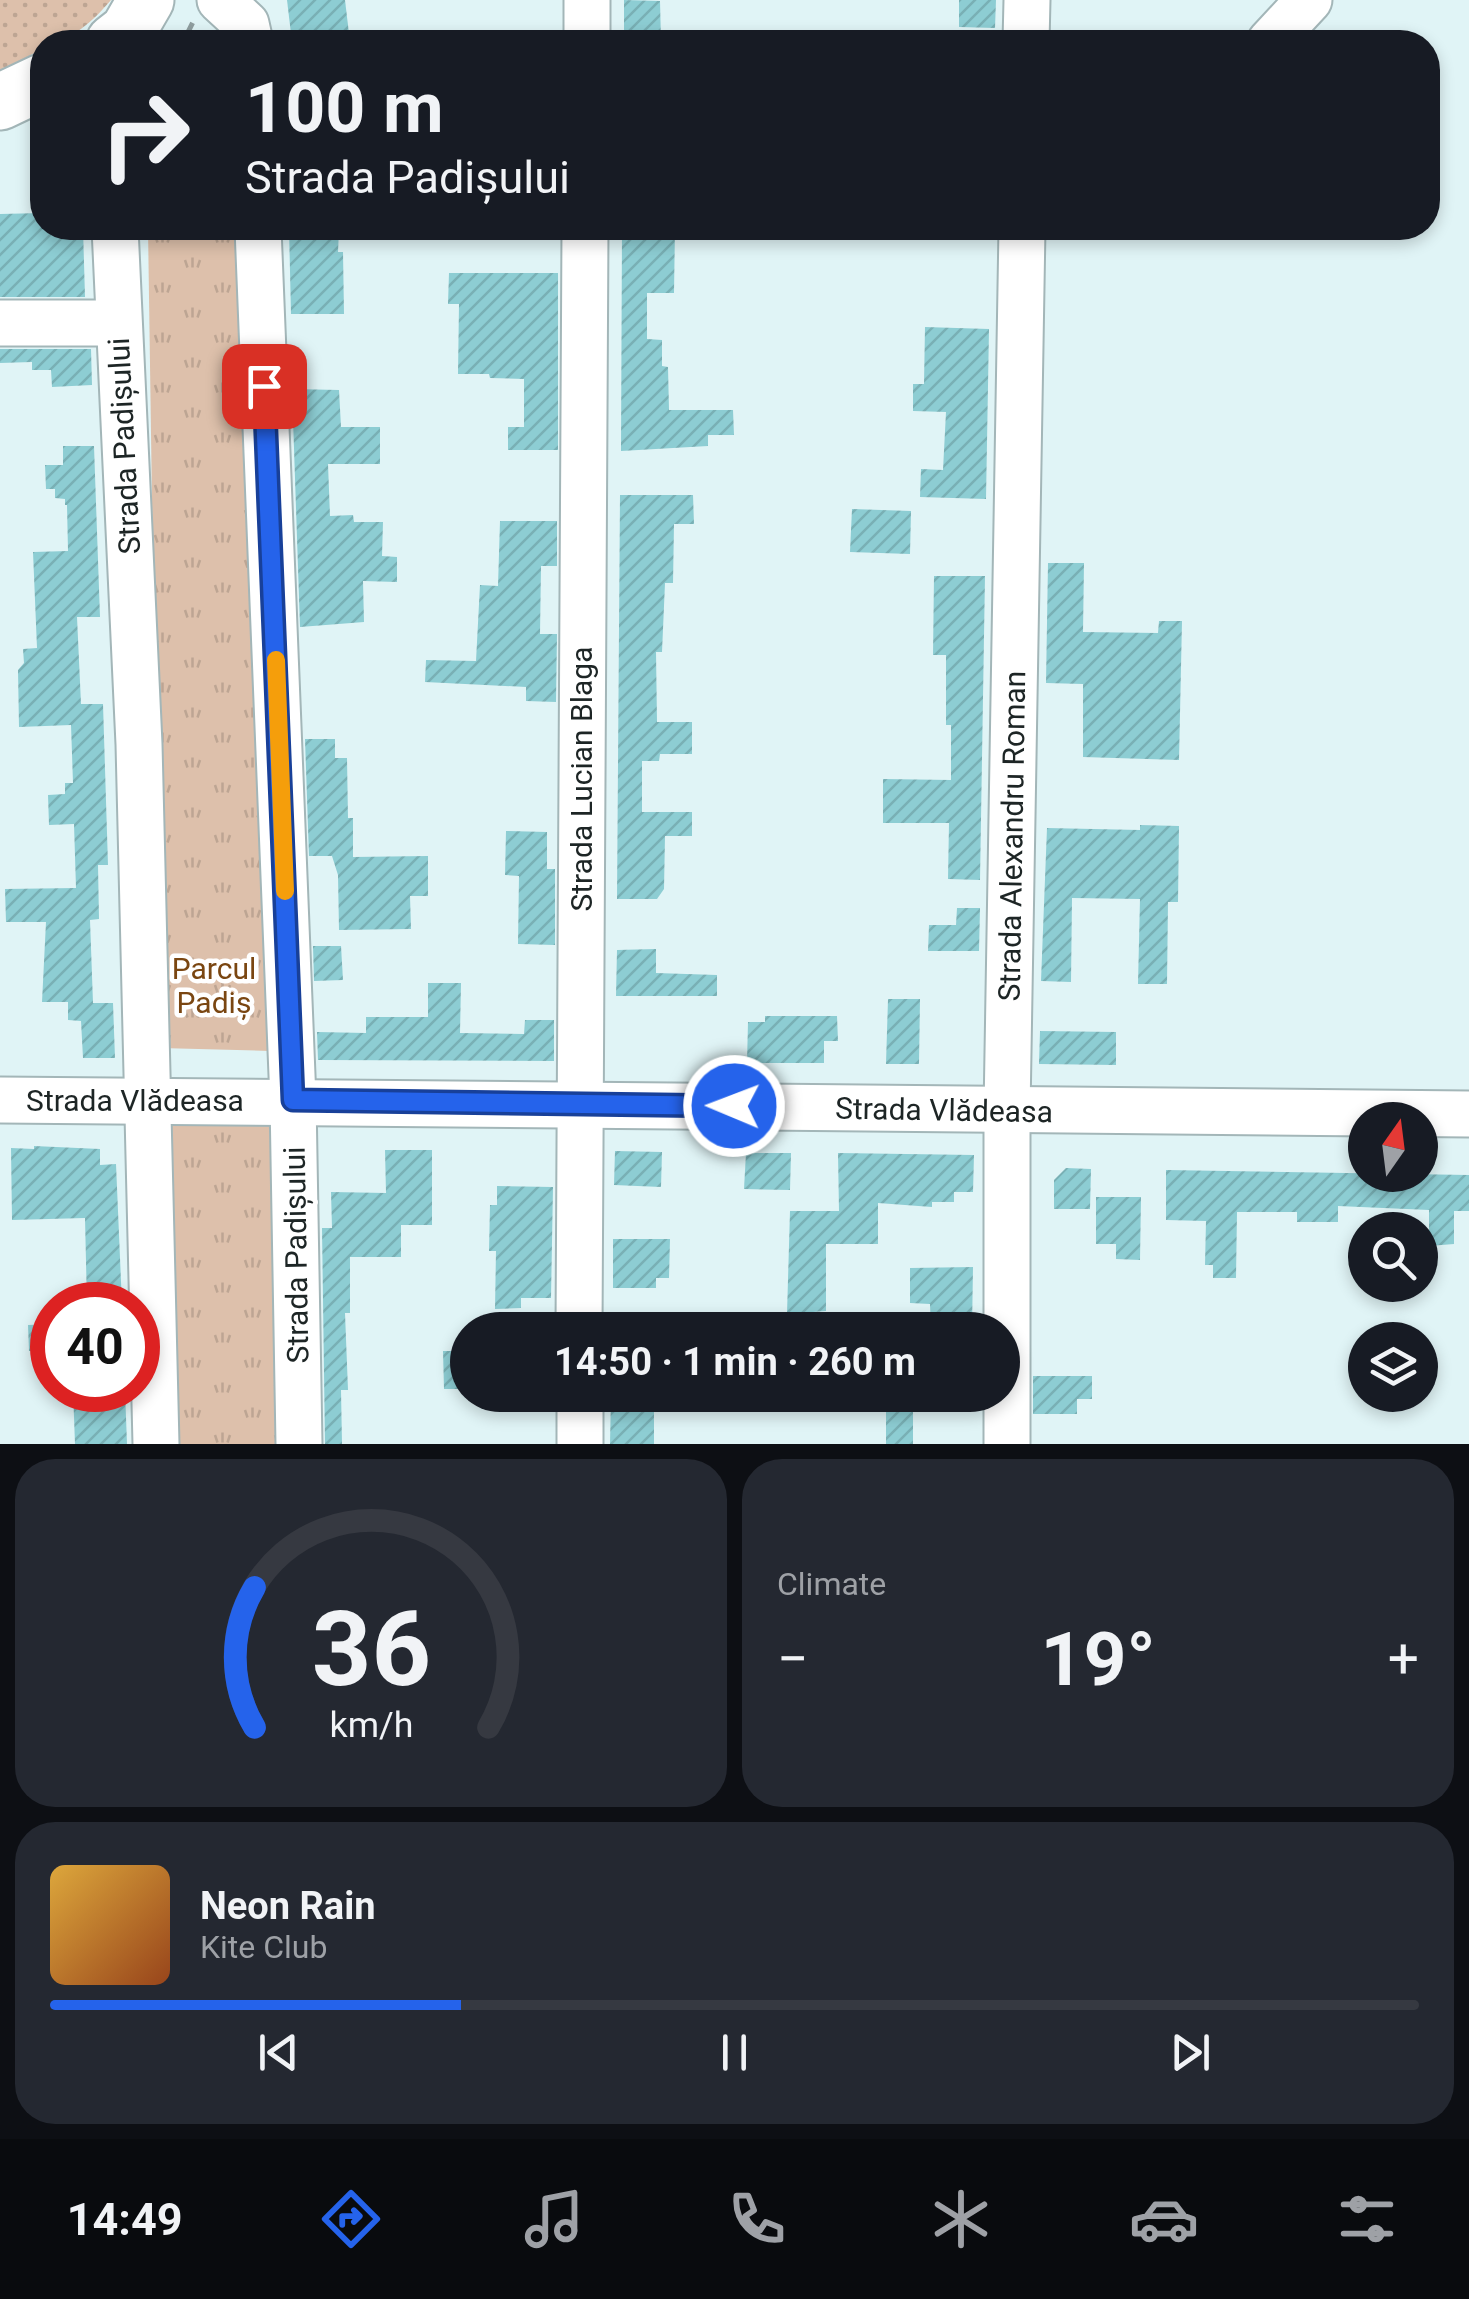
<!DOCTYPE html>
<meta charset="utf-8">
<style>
body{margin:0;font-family:Roboto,sans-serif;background:#242831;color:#f1f3f6;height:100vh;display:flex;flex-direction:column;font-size:38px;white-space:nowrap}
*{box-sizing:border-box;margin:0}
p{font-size:32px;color:#9ea1a6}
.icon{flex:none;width:55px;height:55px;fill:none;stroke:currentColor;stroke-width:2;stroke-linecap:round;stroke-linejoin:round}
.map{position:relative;height:1444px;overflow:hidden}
.drawer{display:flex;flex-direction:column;gap:15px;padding:15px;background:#0d0f14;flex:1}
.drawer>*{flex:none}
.guide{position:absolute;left:30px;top:30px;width:1410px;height:210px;border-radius:40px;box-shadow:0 5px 15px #0003;background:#171b24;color:#f1f3f6;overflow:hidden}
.needle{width:65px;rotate:14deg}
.tools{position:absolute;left:1348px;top:1102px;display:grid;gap:20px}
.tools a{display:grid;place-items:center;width:90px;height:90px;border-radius:50%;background:#171b24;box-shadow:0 5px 15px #0003;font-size:50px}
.speed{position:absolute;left:30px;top:1282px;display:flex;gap:20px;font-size:50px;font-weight:700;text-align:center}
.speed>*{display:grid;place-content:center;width:130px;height:130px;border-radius:50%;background:#171b24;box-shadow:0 5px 15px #0003;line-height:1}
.speed .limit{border:15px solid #d22;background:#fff;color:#111}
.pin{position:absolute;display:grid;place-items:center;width:85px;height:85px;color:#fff;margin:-42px;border-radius:20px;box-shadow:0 5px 15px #0006}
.me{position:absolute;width:110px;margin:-55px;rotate:271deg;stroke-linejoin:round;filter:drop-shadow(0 0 8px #0008)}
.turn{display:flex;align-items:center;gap:35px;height:210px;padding:0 50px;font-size:45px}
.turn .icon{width:130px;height:130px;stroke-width:2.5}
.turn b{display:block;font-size:70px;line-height:85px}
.big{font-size:75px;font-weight:700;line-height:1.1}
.drawer .widget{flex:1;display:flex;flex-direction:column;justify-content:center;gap:15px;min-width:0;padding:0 35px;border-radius:40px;background:#242831}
.drawer .dial{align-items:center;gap:0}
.dial svg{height:260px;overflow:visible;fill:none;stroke:#363941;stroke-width:7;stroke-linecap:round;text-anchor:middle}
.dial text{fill:#f1f3f6;stroke:none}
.song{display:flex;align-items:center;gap:30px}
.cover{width:120px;height:120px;border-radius:15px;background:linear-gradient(135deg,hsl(40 70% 55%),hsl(20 70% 35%))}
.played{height:10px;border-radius:5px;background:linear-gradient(90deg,#2563eb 30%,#363941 30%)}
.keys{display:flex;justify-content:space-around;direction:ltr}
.heat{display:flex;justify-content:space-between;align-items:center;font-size:55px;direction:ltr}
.drawer .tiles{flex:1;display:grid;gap:15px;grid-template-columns:1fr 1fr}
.widget:last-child{grid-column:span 2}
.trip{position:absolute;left:450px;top:1312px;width:570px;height:100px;border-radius:50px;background:#171b24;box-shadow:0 5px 15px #0003;font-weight:700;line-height:100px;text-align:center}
.dock{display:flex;height:160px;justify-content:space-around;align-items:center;background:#090b0e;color:#9ea1a6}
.dock .icon{width:70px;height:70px}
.dock .current{color:#2563eb}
.dock b{font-size:45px;color:#f1f3f6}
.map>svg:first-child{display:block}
.grass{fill:url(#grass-dots)}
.park{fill:url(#park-tufts)}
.building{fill:url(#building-hatch)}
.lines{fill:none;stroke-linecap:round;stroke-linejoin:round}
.minor-casing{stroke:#a3b6b8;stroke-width:49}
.major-casing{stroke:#a3b6b8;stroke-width:59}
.path{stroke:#8f9e9f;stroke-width:5;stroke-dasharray:10 5;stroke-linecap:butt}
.minor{stroke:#fff;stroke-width:45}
.major{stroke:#fff;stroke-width:55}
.route-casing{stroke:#184099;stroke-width:25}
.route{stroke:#2563eb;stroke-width:18}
.slow{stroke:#f59e0b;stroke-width:18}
.labels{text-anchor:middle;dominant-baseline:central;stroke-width:9;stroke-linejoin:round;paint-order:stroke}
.street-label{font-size:30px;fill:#1d2525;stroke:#fff}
.park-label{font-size:30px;fill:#7a4611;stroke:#fff}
</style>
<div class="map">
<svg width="1469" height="1444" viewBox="0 0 1469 1444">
<defs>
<pattern id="grass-dots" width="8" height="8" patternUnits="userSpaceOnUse" patternTransform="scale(2.5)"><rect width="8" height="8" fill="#ddc0ab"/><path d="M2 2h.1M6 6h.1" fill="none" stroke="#bda593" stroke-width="1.8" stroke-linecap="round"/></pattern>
<pattern id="park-tufts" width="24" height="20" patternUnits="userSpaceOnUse" patternTransform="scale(2.5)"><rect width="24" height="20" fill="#ddc0ab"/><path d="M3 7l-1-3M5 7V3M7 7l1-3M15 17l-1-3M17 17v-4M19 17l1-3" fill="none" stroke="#bda593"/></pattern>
<pattern id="building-hatch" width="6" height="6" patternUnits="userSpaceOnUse" patternTransform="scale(2.5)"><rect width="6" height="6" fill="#8dcdd3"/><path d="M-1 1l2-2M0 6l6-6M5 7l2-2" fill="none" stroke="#79b0b5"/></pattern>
</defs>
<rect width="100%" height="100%" fill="#e0f4f6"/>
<path class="grass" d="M 0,0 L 111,0 C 93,21 72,42 42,42 L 42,49 L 0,71 Z"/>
<g class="park">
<path d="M 148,228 L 245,228 L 270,1051 L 160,1048 Z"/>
<path d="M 293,1100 L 299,1444 L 156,1444 L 147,1101 Z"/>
</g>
<g class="building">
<path d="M 287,0 L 345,0 L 350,42 L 292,42 Z"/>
<path d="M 624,0 L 660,1 L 661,42 L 624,42 Z"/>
<path d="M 959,0 L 996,0 L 995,28 L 959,27 Z"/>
<path d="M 42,213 L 42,228 L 83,228 L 85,297 L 0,297 L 0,214 Z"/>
<path d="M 289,228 L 339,230 L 338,252 L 343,252 L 344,314 L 291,314 Z"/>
<path d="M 622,228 L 675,228 L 674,293 L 647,293 L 647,339 L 662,340 L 662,366 L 668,367 L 669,410 L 733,410 L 734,435 L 708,435 L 708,446 L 621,451 Z"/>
<path d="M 449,273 L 558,273 L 558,450 L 508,450 L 508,427 L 524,427 L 524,379 L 490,378 L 489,374 L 458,374 L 459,304 L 448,304 Z"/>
<path d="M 925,327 L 989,329 L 986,499 L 920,497 L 921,469 L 943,470 L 946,412 L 913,411 L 913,384 L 924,384 Z"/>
<path d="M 0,349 L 91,349 L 92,385 L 52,387 L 51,370 L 32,370 L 32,362 L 0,363 Z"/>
<path d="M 292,389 L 339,390 L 341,427 L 380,427 L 380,464 L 328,464 L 330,516 L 353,515 L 354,522 L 383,522 L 382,556 L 397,557 L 397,582 L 363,581 L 364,622 L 300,627 Z"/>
<path d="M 63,446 L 94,446 L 100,617 L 77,617 L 81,704 L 103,704 L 108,865 L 98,865 L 99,919 L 90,920 L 93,1003 L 113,1003 L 115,1058 L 83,1058 L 81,1021 L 68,1020 L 68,1002 L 42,1002 L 46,922 L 6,922 L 5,889 L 76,888 L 74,824 L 49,825 L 48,795 L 65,794 L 65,783 L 73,783 L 71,725 L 19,727 L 18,670 L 24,663 L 23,649 L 37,648 L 33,552 L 68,551 L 67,505 L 65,505 L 65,499 L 55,498 L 55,489 L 46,489 L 45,465 L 63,465 Z"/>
<path d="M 620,495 L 693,495 L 694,524 L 674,524 L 673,583 L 665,583 L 662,652 L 656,652 L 657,722 L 692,722 L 692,754 L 660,754 L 659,761 L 642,761 L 642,812 L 692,812 L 692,836 L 665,836 L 664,889 L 657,899 L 617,899 Z"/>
<path d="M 852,509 L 911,511 L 910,554 L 850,552 Z"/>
<path d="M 500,521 L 557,521 L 557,566 L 541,566 L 540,634 L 557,634 L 556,702 L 526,701 L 526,687 L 425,682 L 426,660 L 476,661 L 480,585 L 498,586 Z"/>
<path d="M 1048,563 L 1084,563 L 1083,632 L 1158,633 L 1159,621 L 1182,621 L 1179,760 L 1083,757 L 1083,684 L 1046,683 Z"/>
<path d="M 934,576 L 985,576 L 980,880 L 948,879 L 949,823 L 883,823 L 883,779 L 951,780 L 951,725 L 946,725 L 946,655 L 933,655 Z"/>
<path d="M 305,739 L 335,739 L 335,758 L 347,758 L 348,818 L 353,818 L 353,857 L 428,856 L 428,896 L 410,896 L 411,929 L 339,930 L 338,875 L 332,856 L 309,856 Z"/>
<path d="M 1140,825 L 1179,826 L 1178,902 L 1168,902 L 1167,984 L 1138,984 L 1140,899 L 1072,898 L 1071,982 L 1041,981 L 1047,828 L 1140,830 Z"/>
<path d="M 506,831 L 547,832 L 547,869 L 555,869 L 555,945 L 518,944 L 519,876 L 505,875 Z"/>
<path d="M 957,908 L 980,908 L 979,951 L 928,951 L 929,925 L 956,925 Z"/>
<path d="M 313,946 L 341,946 L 343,980 L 314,981 Z"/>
<path d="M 656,949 L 656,973 L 717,975 L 717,996 L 616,996 L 617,950 Z"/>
<path d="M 428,983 L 461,983 L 460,1033 L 524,1034 L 525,1020 L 554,1020 L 554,1061 L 318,1060 L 317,1032 L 366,1033 L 366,1017 L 428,1017 Z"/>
<path d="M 888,999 L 920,999 L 919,1064 L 886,1064 Z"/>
<path d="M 765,1016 L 837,1016 L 838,1041 L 824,1041 L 824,1063 L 747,1063 L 748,1022 L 765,1022 Z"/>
<path d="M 1040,1031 L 1116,1032 L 1116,1065 L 1039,1064 Z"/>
<path d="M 34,1146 L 100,1149 L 100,1165 L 116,1164 L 122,1305 L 87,1305 L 85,1218 L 12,1220 L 11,1148 L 34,1149 Z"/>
<path d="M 385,1150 L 432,1150 L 432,1225 L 401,1225 L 401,1257 L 350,1257 L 350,1313 L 345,1313 L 348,1390 L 341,1390 L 342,1444 L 325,1444 L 322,1228 L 332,1228 L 331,1192 L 386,1193 Z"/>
<path d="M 615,1151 L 662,1152 L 661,1187 L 614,1185 Z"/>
<path d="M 746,1153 L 791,1153 L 790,1190 L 744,1189 Z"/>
<path d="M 838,1153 L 974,1155 L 973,1192 L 954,1192 L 954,1202 L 932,1202 L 932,1207 L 878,1203 L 878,1244 L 826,1244 L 826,1311 L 787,1314 L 790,1211 L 839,1211 Z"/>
<path d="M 1066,1168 L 1091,1169 L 1090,1209 L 1054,1209 L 1054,1180 Z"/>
<path d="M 1166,1170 L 1469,1175 L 1469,1211 L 1454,1211 L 1454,1244 L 1429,1246 L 1429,1210 L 1338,1206 L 1338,1222 L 1297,1222 L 1297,1212 L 1237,1212 L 1236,1278 L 1213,1278 L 1213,1265 L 1205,1265 L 1206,1221 L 1166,1220 Z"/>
<path d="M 497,1186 L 553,1187 L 551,1298 L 521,1298 L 521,1308 L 495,1309 L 496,1251 L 489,1251 L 490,1205 L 497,1205 Z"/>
<path d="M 1096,1197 L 1141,1197 L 1140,1260 L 1116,1259 L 1116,1244 L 1096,1244 Z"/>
<path d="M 613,1239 L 670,1239 L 669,1278 L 656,1278 L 656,1288 L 613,1288 Z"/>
<path d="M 973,1267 L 972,1330 L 931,1330 L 930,1304 L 910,1303 L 910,1268 Z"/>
<path d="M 52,1324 L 52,1350 L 29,1351 L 28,1325 Z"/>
<path d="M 443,1351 L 468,1351 L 468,1389 L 444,1389 Z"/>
<path d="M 1033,1376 L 1092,1376 L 1092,1399 L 1077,1399 L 1077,1414 L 1033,1414 Z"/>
<path d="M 73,1390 L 125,1390 L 127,1444 L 75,1444 Z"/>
<path d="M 611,1395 L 654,1395 L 654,1444 L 610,1444 Z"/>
<rect x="886" y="1395" width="27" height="49"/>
</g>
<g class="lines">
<g class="minor-casing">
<g id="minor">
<path d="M 220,0 L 246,24 L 250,42"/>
<path d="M 587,42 L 587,0"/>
<path d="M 1026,42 L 1027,0"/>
<path d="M 1270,42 L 1309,0"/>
<path d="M 115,228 L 139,744 L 156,1444"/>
<path d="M 258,228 L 293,1100 L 299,1444"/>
<path d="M 0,323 L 118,323"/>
<path d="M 0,1100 C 490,1102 979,1111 1469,1114"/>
<path d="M 579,1330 L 585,228"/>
<path d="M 580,1395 L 580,1444"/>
<path d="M 1007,1444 L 1007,1111 L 1022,228"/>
</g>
</g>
<g class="major-casing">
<g id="major">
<path d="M 114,42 L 128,31 L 146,0"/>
<path d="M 0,102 L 42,82"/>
</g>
</g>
<path class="path" d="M 178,42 L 185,38 L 193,22"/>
<use href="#minor" class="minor"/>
<use href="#major" class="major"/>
</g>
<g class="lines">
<g class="route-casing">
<path id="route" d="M 264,386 L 293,1100 L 734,1106"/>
</g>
<use href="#route" class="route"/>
<path class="slow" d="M 276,660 L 285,891"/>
</g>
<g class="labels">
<g class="street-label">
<text transform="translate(124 446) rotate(-93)">Strada Padișului</text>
<text transform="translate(581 779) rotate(-90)">Strada Lucian Blaga</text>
<text transform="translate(1012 836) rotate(-89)">Strada Alexandru Roman</text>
<text x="135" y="1100">Strada Vlădeasa</text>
<text transform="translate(944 1110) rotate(1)">Strada Vlădeasa</text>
<text transform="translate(296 1255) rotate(-91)">Strada Padișului</text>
</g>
<g class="park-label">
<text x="214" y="968">Parcul<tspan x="214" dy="34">Padiș</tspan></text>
</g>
</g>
</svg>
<div class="tools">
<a><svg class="needle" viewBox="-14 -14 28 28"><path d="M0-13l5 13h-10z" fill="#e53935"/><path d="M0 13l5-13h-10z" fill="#9ea1a6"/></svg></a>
<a><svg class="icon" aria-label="search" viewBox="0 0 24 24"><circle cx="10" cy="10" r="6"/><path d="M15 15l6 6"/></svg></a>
<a><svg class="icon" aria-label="layers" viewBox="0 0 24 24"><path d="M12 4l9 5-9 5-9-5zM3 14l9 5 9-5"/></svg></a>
</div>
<div class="speed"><div class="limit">40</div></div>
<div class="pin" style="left:264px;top:386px;background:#d93025"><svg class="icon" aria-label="arrive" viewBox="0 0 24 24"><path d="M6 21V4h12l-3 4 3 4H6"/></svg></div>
<svg class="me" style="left:734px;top:1106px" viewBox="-20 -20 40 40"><circle r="17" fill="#2563eb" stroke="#fff" stroke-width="3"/><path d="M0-11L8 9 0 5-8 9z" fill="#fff"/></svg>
<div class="trip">14:50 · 1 min · 260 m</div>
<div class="guide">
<div class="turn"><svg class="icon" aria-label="right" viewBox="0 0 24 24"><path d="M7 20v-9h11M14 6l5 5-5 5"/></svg><div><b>100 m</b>Strada Padișului</div></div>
</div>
</div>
<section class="drawer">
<div class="tiles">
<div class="widget dial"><svg viewBox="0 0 100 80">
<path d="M14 69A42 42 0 1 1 86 69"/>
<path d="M14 69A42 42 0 0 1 14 26" stroke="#2563eb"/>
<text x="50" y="56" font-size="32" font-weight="700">36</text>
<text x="50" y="72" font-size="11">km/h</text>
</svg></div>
<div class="widget"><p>Climate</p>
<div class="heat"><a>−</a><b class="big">19°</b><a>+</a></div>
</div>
<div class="widget">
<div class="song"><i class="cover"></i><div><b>Neon Rain</b><p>Kite Club</p></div></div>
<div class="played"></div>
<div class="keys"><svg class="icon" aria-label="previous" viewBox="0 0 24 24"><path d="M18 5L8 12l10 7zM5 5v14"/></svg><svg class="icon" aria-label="pause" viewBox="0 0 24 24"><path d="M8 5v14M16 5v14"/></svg><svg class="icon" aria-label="next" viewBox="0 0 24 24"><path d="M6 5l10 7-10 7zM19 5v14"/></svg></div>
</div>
</div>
</section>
<nav class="dock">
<b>14:49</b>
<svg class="icon current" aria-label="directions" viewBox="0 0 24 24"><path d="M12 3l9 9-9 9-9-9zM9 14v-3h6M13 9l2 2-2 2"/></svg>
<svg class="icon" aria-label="music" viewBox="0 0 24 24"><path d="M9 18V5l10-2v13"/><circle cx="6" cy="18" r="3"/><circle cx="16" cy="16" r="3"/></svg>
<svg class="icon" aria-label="phone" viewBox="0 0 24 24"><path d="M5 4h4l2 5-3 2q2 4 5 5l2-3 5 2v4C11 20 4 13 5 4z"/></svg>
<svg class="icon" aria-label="climate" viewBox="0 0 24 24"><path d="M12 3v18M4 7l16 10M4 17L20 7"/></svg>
<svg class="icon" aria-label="car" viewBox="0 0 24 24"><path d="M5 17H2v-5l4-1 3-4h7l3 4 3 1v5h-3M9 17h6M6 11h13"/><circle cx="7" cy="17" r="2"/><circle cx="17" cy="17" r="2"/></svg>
<svg class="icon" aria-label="filters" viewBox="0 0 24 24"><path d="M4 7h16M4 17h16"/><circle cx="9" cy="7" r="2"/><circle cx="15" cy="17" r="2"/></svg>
</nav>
